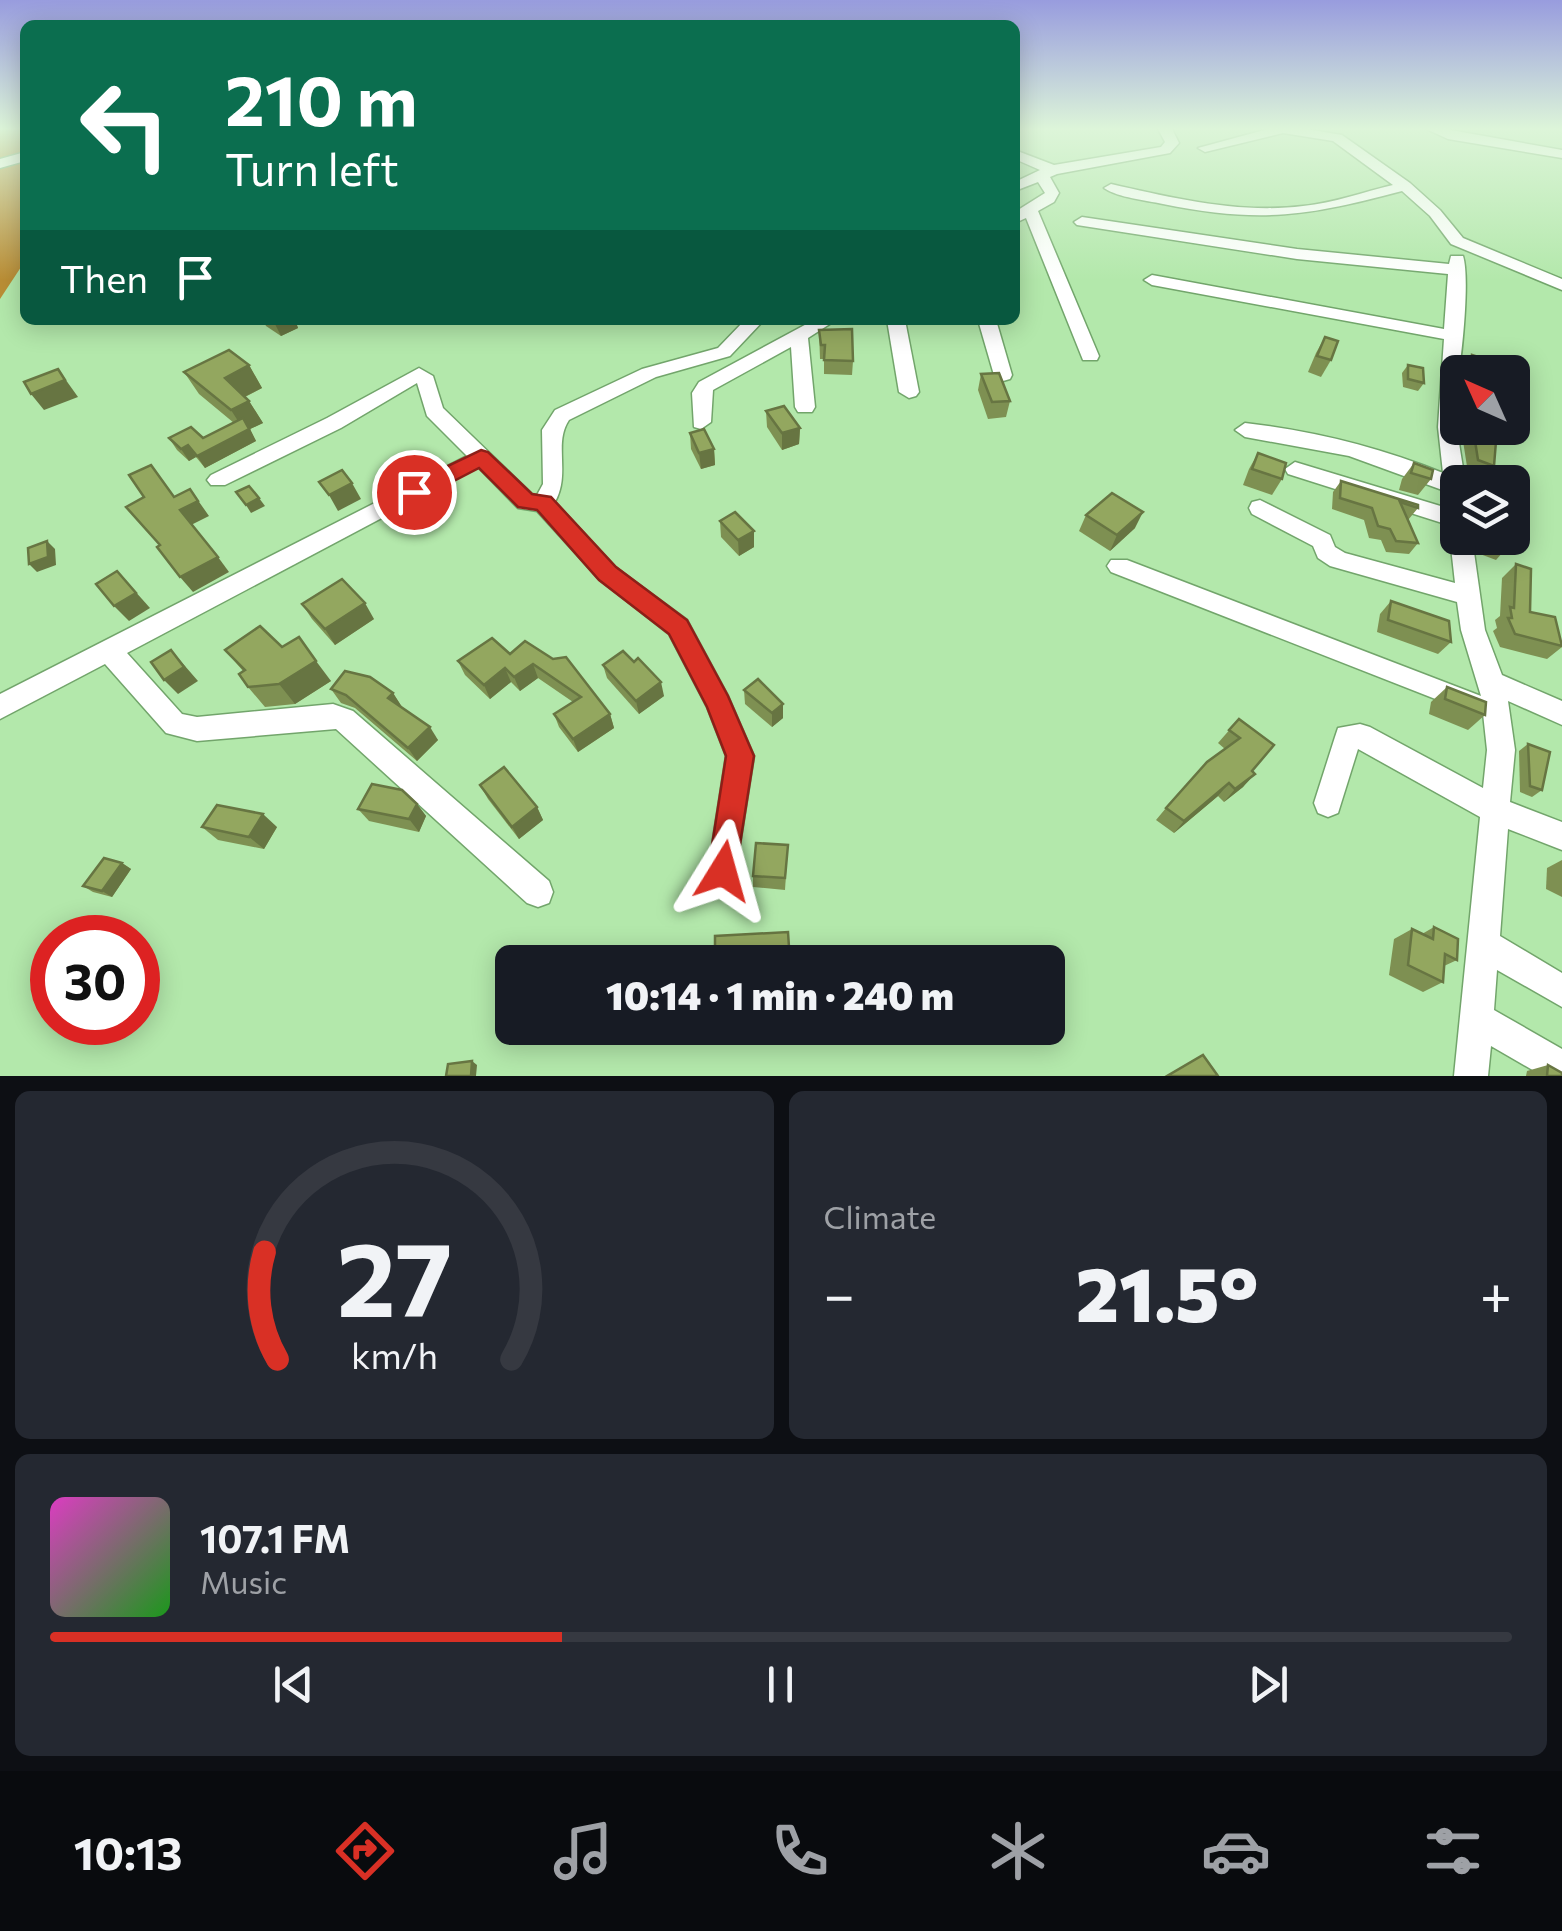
<!DOCTYPE html>
<meta charset="utf-8">
<style>
body{margin:0;font-family:Commissioner,sans-serif;background:#242831;color:#f1f3f6;height:100vh;display:flex;flex-direction:column;font-size:38px;white-space:nowrap}
*{box-sizing:border-box;margin:0}
p{font-size:32px;color:#9ea1a6}
.icon{flex:none;width:55px;height:55px;fill:none;stroke:currentColor;stroke-width:2;stroke-linecap:round;stroke-linejoin:round}
.map{position:relative;height:1076px;overflow:hidden}
.sheet{display:flex;flex-direction:column;gap:15px;padding:15px;background:#0d0f14;flex:1}
.sheet>*{flex:none}
.guide{position:absolute;left:20px;top:20px;width:1000px;height:305px;border-radius:15px;box-shadow:0 5px 25px #0003;background:#0b6e4f;color:#fff;overflow:hidden}
.needle{width:65px;rotate:315deg}
.controls{position:absolute;left:1440px;top:355px;display:grid;gap:20px}
.controls a{display:grid;place-items:center;width:90px;height:90px;border-radius:15px;background:#171b24;box-shadow:0 5px 25px #0003;font-size:50px}
.speed{position:absolute;left:30px;top:915px;display:flex;gap:20px;font-size:50px;font-weight:700;text-align:center}
.speed>*{display:grid;place-content:center;width:130px;height:130px;border-radius:50%;background:#171b24;box-shadow:0 5px 25px #0003;line-height:1}
.speed .limit{border:15px solid #d22;background:#fff;color:#111}
.pin{position:absolute;display:grid;place-items:center;width:85px;height:85px;color:#fff;margin:-42px;border:5px solid #fff;border-radius:50%;box-shadow:0 2px 10px #0007}
.me{position:absolute;width:110px;margin:-55px;rotate:8deg;stroke-linejoin:round;filter:drop-shadow(0 0 8px #0008)}
.turn{display:flex;align-items:center;gap:35px;height:210px;padding:0 40px;font-size:45px}
.turn .icon{width:130px;height:130px;stroke-width:2.5}
.turn b{display:block;font-size:70px;line-height:85px}
.then{display:flex;align-items:center;height:95px;padding:0 40px;background:#0003;gap:20px;font-size:38px}
.big{font-size:75px;font-weight:800;line-height:1.1}
.sheet .widget{flex:1;display:flex;flex-direction:column;justify-content:center;gap:15px;min-width:0;padding:0 35px;border-radius:15px;background:#242831}
.sheet .dial{align-items:center;gap:0}
.dial svg{height:260px;overflow:visible;fill:none;stroke:#363941;stroke-width:7;stroke-linecap:round;text-anchor:middle}
.dial text{fill:#f1f3f6;stroke:none}
.song{display:flex;align-items:center;gap:30px}
.cover{width:120px;height:120px;border-radius:15px;background:linear-gradient(135deg,hsl(310 70% 55%),hsl(120 70% 35%))}
.played{height:10px;border-radius:5px;background:linear-gradient(90deg,#d93025 35%,#363941 35%)}
.keys{display:flex;justify-content:space-around;direction:ltr}
.heat{display:flex;justify-content:space-between;align-items:center;font-size:55px;direction:ltr}
.sheet .tiles{flex:1;display:grid;gap:15px;grid-template-columns:1fr 1fr}
.widget:last-child{grid-column:span 2}
.trip{position:absolute;left:495px;top:945px;width:570px;height:100px;border-radius:15px;background:#171b24;box-shadow:0 5px 25px #0003;font-weight:800;line-height:100px;text-align:center}
.tabs{display:flex;height:160px;justify-content:space-around;align-items:center;background:#090b0e;color:#9ea1a6}
.tabs .icon{width:70px;height:70px}
.tabs .selected{color:#d93025}
.tabs b{font-size:45px;color:#f1f3f6}
.map>svg:first-child{display:block}
.forest{fill:#ba8e35}
.lines{fill:none;stroke-linecap:round;stroke-linejoin:round}
.minor-casing{stroke:#72a56b;stroke-width:3}
.minor{fill:#fff;fill-rule:evenodd}
.wall{fill:#7e9052}
.shaded-wall{fill:#677542}
.building{fill:#93a75f;stroke:#677542;stroke-width:2.5}
.route{fill:#d93025;stroke:#8d1f18;stroke-width:2.5}
</style>
<div class="map">
<svg width="1562" height="1076" viewBox="0 0 1562 1076">
<rect width="100%" height="100%" fill="#b3e8ab"/>
<path class="forest" d="M 0,129 L 25,129 L 25,261 L 0,299 Z"/>
<g class="lines">
<g class="minor-casing">
<g id="minor">
<path d="M 1158,129 L 1172,129 L 1179,143 L 1170,153 L 1057,174 L 1050,177 L 1059,193 L 1054,202 L 1038,211 L 1099,356 L 1097,360 L 1083,360 L 1026,218 L 1015,223 L 1015,212 L 1045,193 L 1038,182 L 1015,191 L 1015,182 L 1040,170 L 1015,159 L 1015,150 L 1054,165 L 1161,147 L 1165,142 Z"/>
<path d="M 1268,129 L 1306,129 L 1342,135 L 1410,183 L 1440,210 L 1463,238 L 1562,279 L 1562,290 L 1451,244 L 1430,216 L 1402,191 C 1308,216 1261,224 1163,204 C 1145,200 1119,198 1104,188 L 1111,184 C 1173,198 1239,214 1303,206 C 1334,203 1363,192 1393,185 L 1333,141 L 1283,133 L 1205,152 L 1198,148 Z"/>
<path d="M 1426,129 L 1445,129 L 1562,150 L 1562,158 L 1448,139 Z"/>
<path d="M 25,152 L 25,161 L 0,168 L 0,159 Z"/>
<path d="M 1082,217 L 1297,249 L 1449,264 L 1451,256 L 1463,256 C 1470,278 1462,355 1458,375 C 1450,408 1461,449 1465,482 L 1458,482 L 1458,528 L 1288,474 L 1285,469 L 1295,462 L 1447,508 L 1445,491 L 1349,456 L 1245,437 L 1235,430 L 1245,423 C 1313,431 1379,447 1443,473 L 1438,427 L 1444,339 L 1152,285 L 1144,280 L 1152,275 L 1444,329 L 1448,274 L 1297,259 L 1077,225 L 1074,222 Z"/>
<path d="M 745,320 L 764,320 L 730,356 L 656,377 L 569,420 C 553,444 571,473 555,502 L 615,567 L 687,620 L 728,696 L 754,756 L 734,882 L 723,886 L 712,882 L 708,871 L 726,756 L 707,707 L 669,634 L 599,579 L 537,511 L 518,508 L 478,467 L 127,653 L 182,714 L 197,717 L 333,704 L 353,711 L 549,881 L 553,892 L 549,903 L 538,907 L 527,903 L 336,729 L 197,741 L 166,733 L 105,664 L 0,719 L 0,694 L 467,456 L 427,416 L 417,383 L 341,428 L 225,485 L 211,485 L 207,480 L 211,475 L 327,418 L 419,368 L 433,376 L 443,408 L 532,494 L 537,495 L 543,484 L 542,430 L 555,410 L 642,369 L 718,348 Z"/>
<path d="M 814,320 L 836,320 L 808,338 L 815,407 L 812,412 L 798,412 L 795,407 L 791,347 L 713,390 L 711,422 L 701,429 L 694,427 L 692,393 L 699,382 Z"/>
<path d="M 887,320 L 905,320 L 919,392 L 916,396 L 909,398 L 899,392 Z"/>
<path d="M 978,320 L 996,320 L 1012,375 L 1010,379 L 1003,381 L 994,375 Z"/>
<path d="M 1260,500 L 1330,535 L 1335,547 L 1345,553 L 1455,583 L 1450,538 L 1458,531 L 1458,538 L 1472,538 L 1485,630 L 1502,675 L 1562,701 L 1562,725 L 1508,701 L 1515,750 L 1510,802 L 1562,822 L 1562,850 L 1508,829 L 1500,936 L 1562,973 L 1562,1007 L 1497,970 L 1494,1010 L 1562,1049 L 1562,1076 L 1543,1076 L 1491,1046 L 1488,1076 L 1454,1076 L 1480,817 L 1358,749 L 1338,813 L 1328,817 L 1318,813 L 1314,803 L 1335,737 L 1338,728 L 1360,724 L 1370,727 L 1483,788 L 1487,750 L 1482,704 L 1470,712 L 1461,709 L 1111,572 L 1107,566 L 1111,560 L 1127,560 L 1481,696 L 1461,630 L 1457,602 L 1330,566 L 1318,558 L 1313,546 L 1252,514 L 1249,508 L 1252,502 Z"/>
</g>
</g>
<use href="#minor" class="minor"/>
</g>
<g class="wall">
<path d="M 263,320 L 295,320 L 298,328 L 281,336 L 266,326 Z"/>
<path d="M 819,330 L 853,361 L 852,375 L 824,374 L 824,359 L 820,359 Z"/>
<path d="M 1325,337 L 1331,360 L 1321,377 L 1308,372 L 1316,353 Z"/>
<path d="M 1472,355 L 1489,372 L 1463,372 L 1463,368 Z"/>
<path d="M 249,365 L 262,388 L 245,397 L 249,401 L 263,423 L 250,429 L 256,441 L 205,468 L 196,457 L 189,461 L 177,450 L 169,438 L 203,438 L 234,423 L 199,394 L 184,372 Z"/>
<path d="M 1408,365 L 1424,383 L 1418,391 L 1403,387 L 1402,373 Z"/>
<path d="M 981,374 L 1010,401 L 1006,417 L 988,419 L 978,390 Z"/>
<path d="M 766,411 L 800,428 L 799,444 L 782,450 L 767,427 Z"/>
<path d="M 1461,428 L 1493,428 L 1494,466 L 1483,478 L 1468,473 Z"/>
<path d="M 690,433 L 714,449 L 715,465 L 701,469 L 691,449 Z"/>
<path d="M 1258,453 L 1282,479 L 1272,495 L 1243,485 L 1249,469 Z"/>
<path d="M 1414,463 L 1431,479 L 1418,495 L 1399,490 L 1402,479 Z"/>
<path d="M 1341,481 L 1418,508 L 1408,520 L 1418,543 L 1409,554 L 1386,552 L 1381,540 L 1369,538 L 1364,520 L 1332,509 L 1333,492 Z"/>
<path d="M 1086,515 L 1135,528 L 1110,551 L 1079,531 Z"/>
<path d="M 720,521 L 754,531 L 754,547 L 739,556 L 721,537 Z"/>
<path d="M 1483,538 L 1506,538 L 1503,552 L 1496,560 L 1480,554 Z"/>
<path d="M 1516,564 L 1530,612 L 1562,642 L 1562,647 L 1547,659 L 1500,647 L 1493,631 L 1497,628 L 1495,620 L 1500,616 L 1502,578 Z"/>
<path d="M 1391,601 L 1451,642 L 1438,654 L 1377,632 L 1380,614 Z"/>
<path d="M 302,604 L 374,619 L 335,645 L 312,619 Z"/>
<path d="M 525,641 L 610,714 L 614,728 L 578,752 L 559,727 L 554,714 L 573,702 L 538,678 L 520,691 L 511,682 L 490,699 L 465,675 L 458,661 L 510,654 Z"/>
<path d="M 282,647 L 331,681 L 295,704 L 265,707 L 248,687 L 243,671 L 225,650 Z"/>
<path d="M 603,665 L 664,696 L 639,714 L 607,678 Z"/>
<path d="M 1447,687 L 1485,715 L 1468,730 L 1429,714 L 1431,702 Z"/>
<path d="M 331,689 L 393,693 L 402,707 L 438,740 L 417,761 L 355,708 L 341,703 Z"/>
<path d="M 744,690 L 783,718 L 772,727 L 745,704 Z"/>
<path d="M 1239,719 L 1252,771 L 1243,787 L 1224,802 L 1218,796 L 1174,833 L 1156,820 L 1166,808 L 1225,749 L 1218,743 Z"/>
<path d="M 1528,744 L 1542,790 L 1532,797 L 1520,792 L 1519,751 Z"/>
<path d="M 480,785 L 537,807 L 543,820 L 519,839 L 488,799 Z"/>
<path d="M 417,804 L 426,816 L 419,832 L 369,821 L 358,809 Z"/>
<path d="M 202,827 L 277,827 L 264,849 L 218,840 Z"/>
<path d="M 788,845 L 785,890 L 753,887 L 753,876 Z"/>
<path d="M 1562,860 L 1562,897 L 1546,889 L 1547,868 Z"/>
<path d="M 122,863 L 131,869 L 112,897 L 93,892 L 83,886 Z"/>
<path d="M 1434,927 L 1457,960 L 1444,966 L 1443,982 L 1423,992 L 1389,975 L 1394,939 L 1412,929 L 1422,934 Z"/>
<path d="M 1548,1065 L 1562,1076 L 1526,1076 L 1527,1071 Z"/>
</g>
<g class="shaded-wall">
<path d="M 273,320 L 295,320 L 298,328 L 281,336 Z"/>
<path d="M 249,365 L 262,388 L 238,400 L 225,378 Z"/>
<path d="M 58,369 L 78,397 L 44,410 L 31,394 Z"/>
<path d="M 249,401 L 263,423 L 250,429 L 256,441 L 205,468 L 197,456 L 245,432 L 231,410 Z"/>
<path d="M 800,428 L 799,444 L 782,450 L 782,433 Z"/>
<path d="M 188,445 L 196,457 L 189,461 L 181,449 Z"/>
<path d="M 714,449 L 715,465 L 701,469 L 699,453 Z"/>
<path d="M 352,483 L 361,499 L 338,511 L 329,495 Z"/>
<path d="M 190,489 L 209,516 L 191,525 L 180,510 L 183,508 Z"/>
<path d="M 259,498 L 265,506 L 251,513 L 246,505 Z"/>
<path d="M 1143,512 L 1135,528 L 1110,551 L 1117,535 Z"/>
<path d="M 754,531 L 754,547 L 739,556 L 738,540 Z"/>
<path d="M 47,541 L 55,549 L 56,565 L 37,572 L 29,564 Z"/>
<path d="M 218,557 L 229,572 L 193,592 L 180,577 Z"/>
<path d="M 117,571 L 150,608 L 129,621 L 114,606 Z"/>
<path d="M 365,603 L 374,619 L 335,645 L 325,629 Z"/>
<path d="M 171,650 L 198,681 L 178,694 L 164,680 Z"/>
<path d="M 316,661 L 331,681 L 295,704 L 279,684 Z"/>
<path d="M 533,664 L 538,678 L 520,691 L 514,677 Z"/>
<path d="M 505,668 L 511,682 L 490,699 L 484,685 Z"/>
<path d="M 661,682 L 664,696 L 639,714 L 636,701 Z"/>
<path d="M 393,693 L 402,707 L 388,698 Z"/>
<path d="M 783,704 L 783,718 L 772,727 L 772,713 Z"/>
<path d="M 610,714 L 614,728 L 578,752 L 573,739 Z"/>
<path d="M 430,727 L 438,740 L 417,761 L 408,748 Z"/>
<path d="M 1255,774 L 1243,787 L 1224,802 L 1235,789 Z"/>
<path d="M 1229,783 L 1218,796 L 1174,833 L 1184,821 Z"/>
<path d="M 417,804 L 426,816 L 419,832 L 409,819 Z"/>
<path d="M 537,807 L 543,820 L 519,839 L 512,827 Z"/>
<path d="M 263,814 L 277,827 L 264,849 L 249,837 Z"/>
<path d="M 122,863 L 131,869 L 112,897 L 102,891 Z"/>
<path d="M 472,1061 L 477,1065 L 476,1076 L 471,1076 Z"/>
</g>
<g class="building">
<path d="M 852,329 L 853,361 L 824,360 L 825,345 L 821,345 L 819,330 Z"/>
<path d="M 1325,337 L 1338,341 L 1331,360 L 1317,356 Z"/>
<path d="M 229,350 L 249,365 L 225,378 L 249,401 L 231,410 L 184,372 Z"/>
<path d="M 1472,355 L 1491,361 L 1489,372 L 1471,372 Z"/>
<path d="M 1408,365 L 1423,368 L 1424,383 L 1408,379 Z"/>
<path d="M 58,369 L 65,380 L 31,394 L 24,382 Z"/>
<path d="M 999,373 L 1010,401 L 992,402 L 981,374 Z"/>
<path d="M 784,406 L 800,428 L 782,433 L 766,411 Z"/>
<path d="M 243,418 L 249,429 L 197,456 L 188,445 L 181,449 L 169,438 L 191,427 L 203,438 Z"/>
<path d="M 1473,428 L 1497,429 L 1494,466 L 1478,460 Z"/>
<path d="M 704,429 L 714,449 L 699,453 L 690,433 Z"/>
<path d="M 1258,453 L 1286,463 L 1282,479 L 1252,469 Z"/>
<path d="M 1414,463 L 1433,470 L 1431,479 L 1411,473 Z"/>
<path d="M 151,465 L 174,497 L 190,489 L 198,501 L 180,510 L 218,557 L 180,577 L 157,547 L 160,545 L 126,507 L 144,497 L 129,475 Z"/>
<path d="M 342,470 L 352,483 L 329,495 L 319,482 Z"/>
<path d="M 1341,481 L 1418,505 L 1418,508 L 1400,502 L 1418,543 L 1396,541 L 1390,529 L 1378,526 L 1372,508 L 1340,498 Z"/>
<path d="M 249,486 L 259,498 L 246,505 L 236,492 Z"/>
<path d="M 1112,493 L 1143,512 L 1117,535 L 1086,515 Z"/>
<path d="M 735,512 L 754,531 L 738,540 L 720,521 Z"/>
<path d="M 1489,538 L 1506,538 L 1503,552 L 1487,546 Z"/>
<path d="M 47,541 L 48,557 L 29,564 L 28,548 Z"/>
<path d="M 1516,564 L 1531,569 L 1530,612 L 1555,617 L 1562,646 L 1515,634 L 1508,618 L 1512,618 L 1510,607 L 1514,608 Z"/>
<path d="M 117,571 L 136,593 L 114,606 L 96,584 Z"/>
<path d="M 342,579 L 365,603 L 325,629 L 302,604 Z"/>
<path d="M 1391,601 L 1449,621 L 1451,642 L 1388,620 Z"/>
<path d="M 260,626 L 282,647 L 299,637 L 316,661 L 279,684 L 248,687 L 239,674 L 245,670 L 225,650 Z"/>
<path d="M 492,638 L 510,654 L 525,641 L 553,659 L 566,657 L 610,714 L 573,739 L 554,714 L 581,697 L 533,664 L 514,677 L 505,668 L 484,685 L 458,661 Z"/>
<path d="M 171,650 L 184,667 L 164,680 L 151,662 Z"/>
<path d="M 623,651 L 634,662 L 638,658 L 661,682 L 636,701 L 603,665 Z"/>
<path d="M 345,671 L 370,677 L 393,693 L 388,698 L 430,727 L 408,748 L 346,695 L 331,689 Z"/>
<path d="M 758,679 L 783,704 L 772,713 L 744,690 Z"/>
<path d="M 1447,687 L 1486,702 L 1485,715 L 1445,699 Z"/>
<path d="M 1239,719 L 1274,745 L 1252,771 L 1255,774 L 1235,789 L 1229,783 L 1184,821 L 1166,808 L 1207,762 L 1240,738 L 1229,730 Z"/>
<path d="M 1528,744 L 1550,752 L 1542,790 L 1530,786 Z"/>
<path d="M 504,767 L 537,807 L 512,827 L 480,785 Z"/>
<path d="M 372,784 L 402,790 L 417,804 L 409,819 L 358,809 Z"/>
<path d="M 217,805 L 263,814 L 249,837 L 202,827 Z"/>
<path d="M 756,843 L 788,845 L 785,878 L 753,876 Z"/>
<path d="M 104,858 L 122,863 L 102,891 L 83,886 Z"/>
<path d="M 1434,927 L 1458,939 L 1457,960 L 1445,954 L 1443,982 L 1408,965 L 1412,929 L 1433,939 Z"/>
<path d="M 788,932 L 790,962 L 715,962 L 715,936 Z"/>
<path d="M 1203,1055 L 1218,1076 L 1167,1076 Z"/>
<path d="M 472,1061 L 471,1076 L 446,1076 L 448,1064 Z"/>
<path d="M 1548,1065 L 1562,1073 L 1562,1076 L 1547,1076 Z"/>
</g>
<linearGradient id="sky" x2="0" y2="1"><stop stop-color="#989cde"/><stop offset="0.46" stop-color="#ddf5d9"/><stop offset="1" stop-color="#ddf5d9" stop-opacity="0"/></linearGradient>
<rect width="1562" height="280" fill="url(#sky)"/>
<path class="route" d="M 481,450 L 488,452 L 532,494 L 551,497 L 616,567 L 687,620 L 728,696 L 754,756 L 734,882 L 723,886 L 713,882 L 708,871 L 726,756 L 707,707 L 669,634 L 599,580 L 537,510 L 518,507 L 479,468 L 421,498 L 406,498 L 403,492 L 406,486 Z"/>
</svg>
<div class="controls">
<a><svg class="needle" viewBox="-14 -14 28 28"><path d="M0-13l5 13h-10z" fill="#e53935"/><path d="M0 13l5-13h-10z" fill="#9ea1a6"/></svg></a>
<a><svg class="icon" aria-label="layers" viewBox="0 0 24 24"><path d="M12 4l9 5-9 5-9-5zM3 14l9 5 9-5"/></svg></a>
</div>
<div class="speed"><div class="limit">30</div></div>
<div class="pin" style="left:414px;top:492px;background:#d93025"><svg class="icon" aria-label="arrive" viewBox="0 0 24 24"><path d="M6 21V4h12l-3 4 3 4H6"/></svg></div>
<svg class="me" style="left:723px;top:871px" viewBox="-20 -20 40 40"><path d="M0-17L14 15 0 8-14 15z" fill="#d93025" stroke="#fff" stroke-width="4"/></svg>
<div class="trip">10:14 · 1 min · 240 m</div>
<div class="guide">
<div class="turn"><svg class="icon" aria-label="left" viewBox="0 0 24 24"><path d="M17 20v-9H6M10 6l-5 5 5 5"/></svg><div><b>210 m</b>Turn left</div></div>
<div class="then">Then<svg class="icon" aria-label="arrive" viewBox="0 0 24 24"><path d="M6 21V4h12l-3 4 3 4H6"/></svg></div>
</div>
</div>
<section class="sheet">
<div class="tiles">
<div class="widget dial"><svg viewBox="0 0 100 80">
<path d="M14 69A42 42 0 1 1 86 69"/>
<path d="M14 69A42 42 0 0 1 10 36" stroke="#d93025"/>
<text x="50" y="56" font-size="32" font-weight="700">27</text>
<text x="50" y="72" font-size="11">km/h</text>
</svg></div>
<div class="widget"><p>Climate</p>
<div class="heat"><a>−</a><b class="big">21.5°</b><a>+</a></div>
</div>
<div class="widget">
<div class="song"><i class="cover"></i><div><b>107.1 FM</b><p>Music</p></div></div>
<div class="played"></div>
<div class="keys"><svg class="icon" aria-label="previous" viewBox="0 0 24 24"><path d="M18 5L8 12l10 7zM5 5v14"/></svg><svg class="icon" aria-label="pause" viewBox="0 0 24 24"><path d="M8 5v14M16 5v14"/></svg><svg class="icon" aria-label="next" viewBox="0 0 24 24"><path d="M6 5l10 7-10 7zM19 5v14"/></svg></div>
</div>
</div>
</section>
<nav class="tabs">
<b>10:13</b>
<svg class="icon selected" aria-label="directions" viewBox="0 0 24 24"><path d="M12 3l9 9-9 9-9-9zM9 14v-3h6M13 9l2 2-2 2"/></svg>
<svg class="icon" aria-label="music" viewBox="0 0 24 24"><path d="M9 18V5l10-2v13"/><circle cx="6" cy="18" r="3"/><circle cx="16" cy="16" r="3"/></svg>
<svg class="icon" aria-label="phone" viewBox="0 0 24 24"><path d="M5 4h4l2 5-3 2q2 4 5 5l2-3 5 2v4C11 20 4 13 5 4z"/></svg>
<svg class="icon" aria-label="climate" viewBox="0 0 24 24"><path d="M12 3v18M4 7l16 10M4 17L20 7"/></svg>
<svg class="icon" aria-label="car" viewBox="0 0 24 24"><path d="M5 17H2v-5l4-1 3-4h7l3 4 3 1v5h-3M9 17h6M6 11h13"/><circle cx="7" cy="17" r="2"/><circle cx="17" cy="17" r="2"/></svg>
<svg class="icon" aria-label="filters" viewBox="0 0 24 24"><path d="M4 7h16M4 17h16"/><circle cx="9" cy="7" r="2"/><circle cx="15" cy="17" r="2"/></svg>
</nav>
